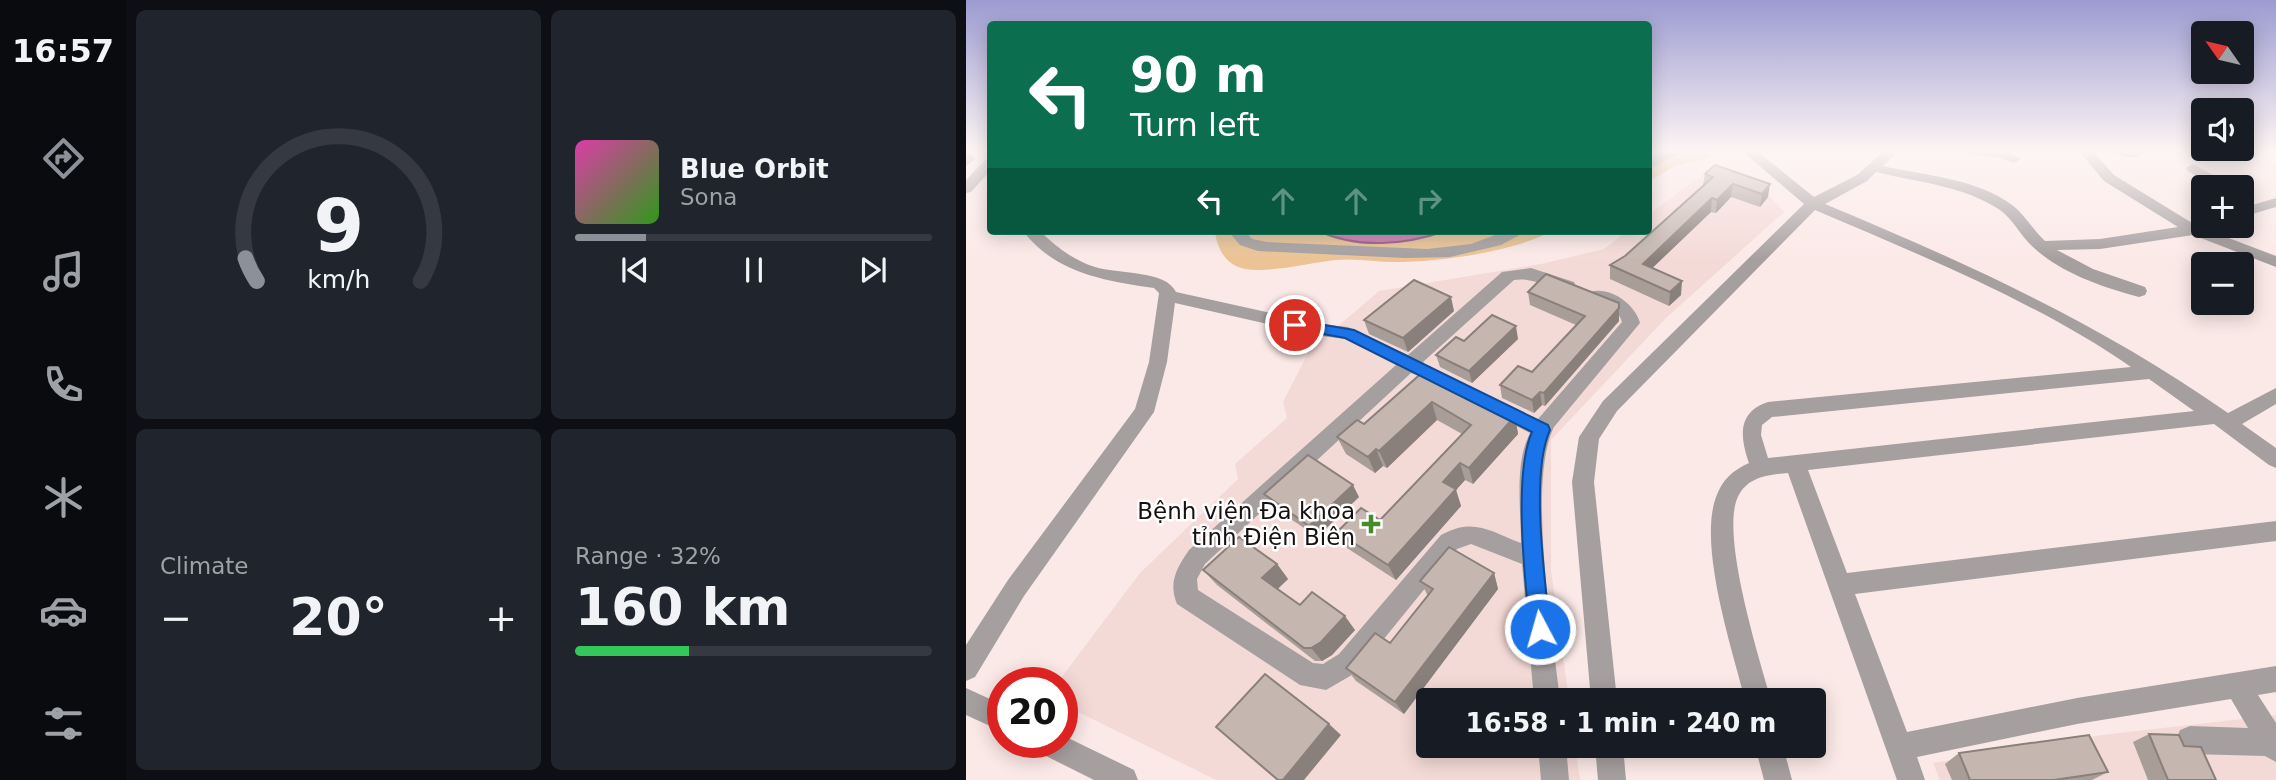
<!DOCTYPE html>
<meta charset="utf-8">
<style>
body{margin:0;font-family:"DejaVu Sans",sans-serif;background:#20242c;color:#f1f3f6;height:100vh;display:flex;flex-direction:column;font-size:26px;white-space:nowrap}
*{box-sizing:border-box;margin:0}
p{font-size:23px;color:#9ea1a6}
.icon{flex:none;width:38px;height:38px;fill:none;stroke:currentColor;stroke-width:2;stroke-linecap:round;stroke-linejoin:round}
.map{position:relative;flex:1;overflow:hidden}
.sheet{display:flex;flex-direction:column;gap:10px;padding:10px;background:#0d0f14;width:840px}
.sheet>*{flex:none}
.guide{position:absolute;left:21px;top:21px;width:665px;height:214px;border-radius:7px;box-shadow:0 4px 18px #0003;background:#0b6e4f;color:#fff;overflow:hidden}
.needle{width:46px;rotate:304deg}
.fabs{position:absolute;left:1225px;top:21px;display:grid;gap:14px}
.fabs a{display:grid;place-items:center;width:63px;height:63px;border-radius:7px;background:#171b24;box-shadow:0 4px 18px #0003;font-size:35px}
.speed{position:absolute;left:21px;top:667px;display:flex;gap:14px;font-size:35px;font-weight:700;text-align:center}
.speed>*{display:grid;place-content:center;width:91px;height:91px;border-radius:50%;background:#171b24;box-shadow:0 4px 18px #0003;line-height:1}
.speed .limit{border:10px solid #d22;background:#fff;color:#111}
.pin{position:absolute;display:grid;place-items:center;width:60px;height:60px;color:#fff;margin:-30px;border:4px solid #fff;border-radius:50%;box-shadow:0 2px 7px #0007}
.me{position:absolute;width:77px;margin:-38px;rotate:354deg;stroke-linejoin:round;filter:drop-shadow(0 0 5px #0008)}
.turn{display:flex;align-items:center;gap:24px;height:147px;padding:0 28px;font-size:32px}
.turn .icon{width:91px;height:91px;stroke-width:2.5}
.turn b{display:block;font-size:49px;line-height:60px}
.lanes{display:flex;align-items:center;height:66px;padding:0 28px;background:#0003;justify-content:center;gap:35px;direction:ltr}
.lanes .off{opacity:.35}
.big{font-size:52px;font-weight:800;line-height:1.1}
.sheet .card{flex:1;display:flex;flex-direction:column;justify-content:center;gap:10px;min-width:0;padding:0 24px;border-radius:10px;background:#20242c}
.sheet .dial{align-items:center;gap:0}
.dial svg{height:182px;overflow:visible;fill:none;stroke:#363941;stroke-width:7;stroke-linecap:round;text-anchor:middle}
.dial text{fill:#f1f3f6;stroke:none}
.song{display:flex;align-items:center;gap:21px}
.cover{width:84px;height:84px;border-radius:10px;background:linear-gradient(135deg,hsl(320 70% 55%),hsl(110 70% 35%))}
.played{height:7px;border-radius:4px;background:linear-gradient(90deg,#8c9099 20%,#363941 20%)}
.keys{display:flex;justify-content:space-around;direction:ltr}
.heat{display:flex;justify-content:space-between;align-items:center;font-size:38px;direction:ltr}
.charge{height:10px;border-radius:5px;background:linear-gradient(90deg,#34c759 32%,#363941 0)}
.sheet .tiles{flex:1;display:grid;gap:10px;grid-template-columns:repeat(2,1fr)}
.trip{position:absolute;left:450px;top:688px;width:410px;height:70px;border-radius:7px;background:#171b24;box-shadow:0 4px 18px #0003;font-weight:800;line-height:70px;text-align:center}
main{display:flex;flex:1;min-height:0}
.tab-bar{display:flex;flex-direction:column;width:126px;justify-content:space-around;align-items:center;background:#090b0e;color:#9ea1a6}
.tab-bar .icon{width:49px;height:49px}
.tab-bar .active{color:#8c9099}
.tab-bar b{font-size:32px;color:#f1f3f6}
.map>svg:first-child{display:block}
.built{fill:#f4dad7}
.green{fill:#ebc394}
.water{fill:#cb76ae;stroke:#95577f;stroke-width:2}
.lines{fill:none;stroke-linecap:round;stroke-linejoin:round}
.minor{fill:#a69fa0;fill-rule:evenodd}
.wall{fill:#a99d97}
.shaded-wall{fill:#8a807b}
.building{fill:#c5b7b0;stroke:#8a807b;stroke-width:2}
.route{fill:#1a73e8;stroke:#114b97;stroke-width:2}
.poi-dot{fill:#488b2e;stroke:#fff;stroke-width:2.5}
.labels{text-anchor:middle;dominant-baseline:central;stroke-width:5;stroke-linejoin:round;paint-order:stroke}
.poi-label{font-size:23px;fill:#161010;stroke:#fff;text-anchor:end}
</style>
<main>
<nav class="tab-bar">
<b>16:57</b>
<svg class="icon active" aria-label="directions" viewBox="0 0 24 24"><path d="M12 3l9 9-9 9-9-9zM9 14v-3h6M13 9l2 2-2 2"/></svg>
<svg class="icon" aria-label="music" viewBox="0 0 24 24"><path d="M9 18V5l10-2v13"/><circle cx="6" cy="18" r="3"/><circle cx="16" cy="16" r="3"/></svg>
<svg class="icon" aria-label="phone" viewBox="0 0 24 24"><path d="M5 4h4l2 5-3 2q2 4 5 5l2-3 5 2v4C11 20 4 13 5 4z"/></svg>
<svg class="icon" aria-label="climate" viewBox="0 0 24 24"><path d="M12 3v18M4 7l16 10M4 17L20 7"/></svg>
<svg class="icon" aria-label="car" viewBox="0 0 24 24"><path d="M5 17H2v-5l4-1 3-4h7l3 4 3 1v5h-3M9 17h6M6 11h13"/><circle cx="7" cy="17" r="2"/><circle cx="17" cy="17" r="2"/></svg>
<svg class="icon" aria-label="filters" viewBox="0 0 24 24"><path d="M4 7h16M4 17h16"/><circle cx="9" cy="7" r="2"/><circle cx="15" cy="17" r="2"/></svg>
</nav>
<section class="sheet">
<div class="tiles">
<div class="card dial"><svg viewBox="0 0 100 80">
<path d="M14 69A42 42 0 1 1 86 69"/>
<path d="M14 69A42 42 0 0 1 9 59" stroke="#8c9099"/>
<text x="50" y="56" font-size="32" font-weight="700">9</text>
<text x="50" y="72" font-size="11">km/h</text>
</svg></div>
<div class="card">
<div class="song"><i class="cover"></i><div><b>Blue Orbit</b><p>Sona</p></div></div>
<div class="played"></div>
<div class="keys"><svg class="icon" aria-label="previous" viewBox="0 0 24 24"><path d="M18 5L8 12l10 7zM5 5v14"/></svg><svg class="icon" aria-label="pause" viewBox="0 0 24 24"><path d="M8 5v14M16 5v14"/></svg><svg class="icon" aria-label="next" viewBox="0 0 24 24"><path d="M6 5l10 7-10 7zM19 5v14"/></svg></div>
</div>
<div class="card"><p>Climate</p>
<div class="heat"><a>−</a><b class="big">20°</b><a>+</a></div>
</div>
<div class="card"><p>Range · 32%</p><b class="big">160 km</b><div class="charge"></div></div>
</div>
</section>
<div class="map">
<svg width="1310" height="780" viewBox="0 0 1310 780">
<rect width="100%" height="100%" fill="#fbe9e7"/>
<g class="built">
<path d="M 744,173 L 803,195 L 818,212 L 699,319 L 585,440 L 585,570 L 603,700 L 462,700 L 462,746 L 609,746 L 614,780 L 250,780 L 96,704 L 96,682 L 92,682 L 174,573 L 272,479 L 269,464 L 321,418 L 317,402 L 343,351 L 413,291 L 575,264 L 638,249 L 661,231 L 682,231 L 683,215 L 727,181 Z"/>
<path d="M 1310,715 L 1310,780 L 974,780 L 967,763 L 1136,735 Z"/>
</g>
<g class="green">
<path d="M 683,151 L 751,151 L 741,158 L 709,166 L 683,181 Z"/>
<path d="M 249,231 L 586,231 C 547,252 473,262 429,262 C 409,262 391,258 370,260 C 346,262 291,277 270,266 C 257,260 250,244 249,231 Z"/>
</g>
<path class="water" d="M 353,231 L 479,231 C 440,245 391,249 353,231 Z"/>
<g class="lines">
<g class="minor">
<path d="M 702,151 L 719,151 L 682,169 L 682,160 Z"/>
<path d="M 776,151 L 791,151 L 848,197 L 891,175 L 918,151 L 932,151 L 917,166 C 958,175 1012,179 1046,205 C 1059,215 1067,230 1079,241 L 1134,239 L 1212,227 L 1138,181 L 1113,151 L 1127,151 L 1148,175 L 1231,226 L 1310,256 L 1310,267 L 1227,235 L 1134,249 L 1091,250 L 1127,269 L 1179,287 L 1181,291 L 1179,295 L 1173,297 C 1136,287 1094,273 1066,246 C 1054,235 1047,219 1034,210 C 999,186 950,182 910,172 L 901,181 L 859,204 C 1001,263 1135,324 1262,413 L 1310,388 L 1310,404 L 1276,424 L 1310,448 L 1310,468 L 1303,465 L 1248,424 L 842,470 L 881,573 L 1310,521 L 1310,541 L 889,594 L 941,732 L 1111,698 L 1310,666 L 1310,692 L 1292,695 L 1310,723 L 1310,762 L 1299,756 L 1224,754 L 1214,750 L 1210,740 L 1214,730 L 1224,726 L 1282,728 L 1265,699 L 1111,724 L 951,757 L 959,780 L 931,780 L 822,473 C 804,475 785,476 774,493 C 751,526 794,660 805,700 L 779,700 C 766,649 732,546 750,497 C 756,480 767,470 783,463 C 774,437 771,412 802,402 L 1165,367 C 1071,302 954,255 849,210 L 651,411 L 633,439 L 628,482 L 651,700 L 625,700 L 606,482 L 613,437 L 637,401 L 838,204 ZM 1183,379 L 1228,411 L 802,458 L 795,435 L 796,425 L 806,417 Z"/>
<path d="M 1001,151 L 1039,151 L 1055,159 L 1048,163 L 1031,157 L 1003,154 Z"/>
<path d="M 1146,151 L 1176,151 L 1178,153 C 1171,160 1153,157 1146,151 Z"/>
<path d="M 24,159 L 24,171 L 5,192 L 0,193 L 0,180 L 19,160 Z"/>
<path d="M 1227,164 L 1263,184 L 1265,187 L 1248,187 L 1222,171 L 1220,168 Z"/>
<path d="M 1310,198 L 1310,207 L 1276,217 L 1276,208 Z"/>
<path d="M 57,231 L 74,231 C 90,247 107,260 129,267 C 151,274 200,270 210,292 L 355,324 L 382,327 L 442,355 L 536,272 L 565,268 L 608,282 L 610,286 L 608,290 C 590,295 570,276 548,280 L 457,362 L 463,369 L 461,374 L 454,376 L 445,373 L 239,564 L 231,579 L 232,590 L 347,663 L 357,664 L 373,654 L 475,535 C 507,517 524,531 555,543 C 555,509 548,464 564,433 L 515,408 L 512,403 L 515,398 L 522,396 L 572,419 L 656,322 C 651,304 632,307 621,296 L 624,292 C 644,286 669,304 674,323 L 588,427 C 561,482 587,635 594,700 L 568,700 L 556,564 L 505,544 L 491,549 L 391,672 L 360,690 L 334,685 L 211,604 C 202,582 211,568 223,550 L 430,365 L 379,339 L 355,336 L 209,303 L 201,362 L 188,412 L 58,596 L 9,677 L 0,681 L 0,645 L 42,580 L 169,409 L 183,362 L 193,293 L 188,288 C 139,281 89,273 57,231 Z"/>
<path d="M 262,231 L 279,231 L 286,239 L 301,242 L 461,249 L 505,244 L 540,231 L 561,231 L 535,245 L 484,257 L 439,258 L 292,251 L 274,245 Z"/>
<path d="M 0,688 L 37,705 L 37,732 L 0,715 Z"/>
<path d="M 96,735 L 168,770 L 172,780 L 128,780 L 72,752 L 68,742 L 96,742 Z"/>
<path d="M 572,746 L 600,746 L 603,780 L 575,780 Z"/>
<path d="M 629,746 L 657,746 L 660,780 L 632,780 Z"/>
<path d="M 789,746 L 817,746 L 826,780 L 798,780 Z"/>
</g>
</g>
<g class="wall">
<path d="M 749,165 L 802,197 L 794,207 L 765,197 L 750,213 L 745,212 L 686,268 L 715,295 L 703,306 L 644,279 L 644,265 L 659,256 L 737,185 L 739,174 Z"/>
<path d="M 562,292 L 653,321 L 579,406 L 576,405 L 568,413 L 536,398 L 534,385 L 566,372 L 610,325 L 564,305 Z"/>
<path d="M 488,311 L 442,352 L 403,334 L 398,320 Z"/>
<path d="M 552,339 L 506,383 L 474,367 L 470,355 L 498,341 Z"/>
<path d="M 458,371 L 549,416 L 552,434 L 507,484 L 499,480 L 490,490 L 495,506 L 430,580 L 381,548 L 371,532 L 414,520 L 496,434 L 471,420 L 421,468 L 417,466 L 409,473 L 380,454 L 371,437 L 398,424 Z"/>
<path d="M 298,494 L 393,497 L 351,537 L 306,506 Z"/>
<path d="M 311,564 L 322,579 L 312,589 L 334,605 L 389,630 L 366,655 L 356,661 L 349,661 L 251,585 L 237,570 Z"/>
<path d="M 528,573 L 532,589 L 438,714 L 390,681 L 380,668 L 424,643 L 462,596 L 454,581 Z"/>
<path d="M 1183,734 L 1218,746 L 1250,780 L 1182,780 L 1167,742 Z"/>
<path d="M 993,753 L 1142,772 L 1126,780 L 986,780 L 979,764 Z"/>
</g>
<g class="shaded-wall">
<path d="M 0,151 L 2,151 L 9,159 L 0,166 Z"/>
<path d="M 767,184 L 765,197 L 750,213 L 751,200 Z"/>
<path d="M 804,184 L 802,197 L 794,207 L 796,194 Z"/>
<path d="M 746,198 L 745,212 L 677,277 L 677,264 Z"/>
<path d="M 716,281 L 715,295 L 703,306 L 704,292 Z"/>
<path d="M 485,297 L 488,311 L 442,352 L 437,338 Z"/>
<path d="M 653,308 L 653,321 L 579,406 L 578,393 Z"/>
<path d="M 550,326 L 552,339 L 506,383 L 503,371 Z"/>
<path d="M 574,392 L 576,405 L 568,413 L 566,400 Z"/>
<path d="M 466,402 L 471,420 L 421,468 L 413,451 Z"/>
<path d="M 549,416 L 552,434 L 507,484 L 503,468 Z"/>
<path d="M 410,449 L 417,466 L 409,473 L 402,457 Z"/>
<path d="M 494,463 L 499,480 L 490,490 L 495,506 L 430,580 L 422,565 L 477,482 Z"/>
<path d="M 387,485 L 393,497 L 351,537 L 343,526 Z"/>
<path d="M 311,564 L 322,579 L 308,592 L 296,578 Z"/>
<path d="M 528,573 L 532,589 L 438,714 L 429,702 Z"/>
<path d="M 379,616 L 389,630 L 366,655 L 356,661 L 345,648 Z"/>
<path d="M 363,724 L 375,735 L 338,780 L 317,780 Z"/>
</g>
<g class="building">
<path d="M 749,165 L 804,184 L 796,194 L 767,184 L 751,200 L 746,198 L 677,264 L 716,281 L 704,292 L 644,265 L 659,256 L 747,177 L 739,174 Z"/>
<path d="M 580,274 L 653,303 L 653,308 L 578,393 L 574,392 L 566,400 L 534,385 L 552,366 L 566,372 L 619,316 L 562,292 Z"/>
<path d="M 448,280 L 485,297 L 437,338 L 398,320 Z"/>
<path d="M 526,315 L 550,326 L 503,371 L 470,355 L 490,337 L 498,341 Z"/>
<path d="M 458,371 L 549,416 L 503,468 L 494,463 L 477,482 L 490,489 L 422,565 L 371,532 L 395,508 L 414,520 L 505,425 L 466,402 L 413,451 L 410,449 L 402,457 L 371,437 L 391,420 L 398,424 Z"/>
<path d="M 342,455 L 387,485 L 343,526 L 298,494 Z"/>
<path d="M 273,537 L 311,564 L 296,578 L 334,605 L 346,592 L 379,616 L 355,642 L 345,648 L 338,648 L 237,570 Z"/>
<path d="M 483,547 L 528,573 L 429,702 L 380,668 L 409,633 L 424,643 L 467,589 L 454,581 Z"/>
<path d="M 299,674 L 363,724 L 317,780 L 312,780 L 250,727 Z"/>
<path d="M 1183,734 L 1213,735 L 1218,746 L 1235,747 L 1250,780 L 1202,780 Z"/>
<path d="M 1123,735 L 1142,772 L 1088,780 L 1004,780 L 993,753 Z"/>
</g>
<linearGradient id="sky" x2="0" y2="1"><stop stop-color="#9c9bd1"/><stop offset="0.58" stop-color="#fdf5f4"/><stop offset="1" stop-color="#fdf5f4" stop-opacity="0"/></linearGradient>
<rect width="1310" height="260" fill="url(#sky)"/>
<path class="route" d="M 329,320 L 388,330 L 582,425 L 584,430 C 564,474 579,579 584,629 L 581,636 L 574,639 L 567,636 L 564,629 C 559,582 547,473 566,432 L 379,338 L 324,328 L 322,325 Z"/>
<path class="poi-dot" d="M401.5 513.5h7v7h7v7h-7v7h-7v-7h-7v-7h7z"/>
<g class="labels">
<g class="poi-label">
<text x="389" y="511">Bệnh viện Đa khoa<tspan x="389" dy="26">tỉnh Điện Biên</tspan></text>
</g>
</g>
</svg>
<div class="fabs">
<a><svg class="needle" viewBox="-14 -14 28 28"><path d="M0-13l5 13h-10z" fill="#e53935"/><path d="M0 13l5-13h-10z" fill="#9ea1a6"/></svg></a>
<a><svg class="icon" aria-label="sound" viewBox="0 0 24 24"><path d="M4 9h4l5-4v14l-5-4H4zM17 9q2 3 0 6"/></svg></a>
<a>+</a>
<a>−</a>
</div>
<div class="speed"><div class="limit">20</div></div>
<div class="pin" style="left:329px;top:325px;background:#d93025"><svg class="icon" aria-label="arrive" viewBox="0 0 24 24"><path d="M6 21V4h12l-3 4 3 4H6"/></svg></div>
<svg class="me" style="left:574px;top:629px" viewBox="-20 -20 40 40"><circle r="17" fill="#1a73e8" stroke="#fff" stroke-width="3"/><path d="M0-11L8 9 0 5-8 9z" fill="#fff"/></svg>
<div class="trip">16:58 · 1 min · 240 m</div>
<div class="guide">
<div class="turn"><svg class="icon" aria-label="left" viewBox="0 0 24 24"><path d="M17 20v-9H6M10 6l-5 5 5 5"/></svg><div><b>90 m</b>Turn left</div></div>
<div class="lanes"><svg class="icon" aria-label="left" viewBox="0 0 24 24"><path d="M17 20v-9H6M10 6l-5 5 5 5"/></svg><svg class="icon off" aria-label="ahead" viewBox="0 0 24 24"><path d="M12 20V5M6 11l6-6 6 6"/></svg><svg class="icon off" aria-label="ahead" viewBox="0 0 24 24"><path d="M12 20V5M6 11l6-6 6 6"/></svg><svg class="icon off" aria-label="right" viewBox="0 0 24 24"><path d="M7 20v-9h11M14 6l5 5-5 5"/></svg></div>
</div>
</div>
</main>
